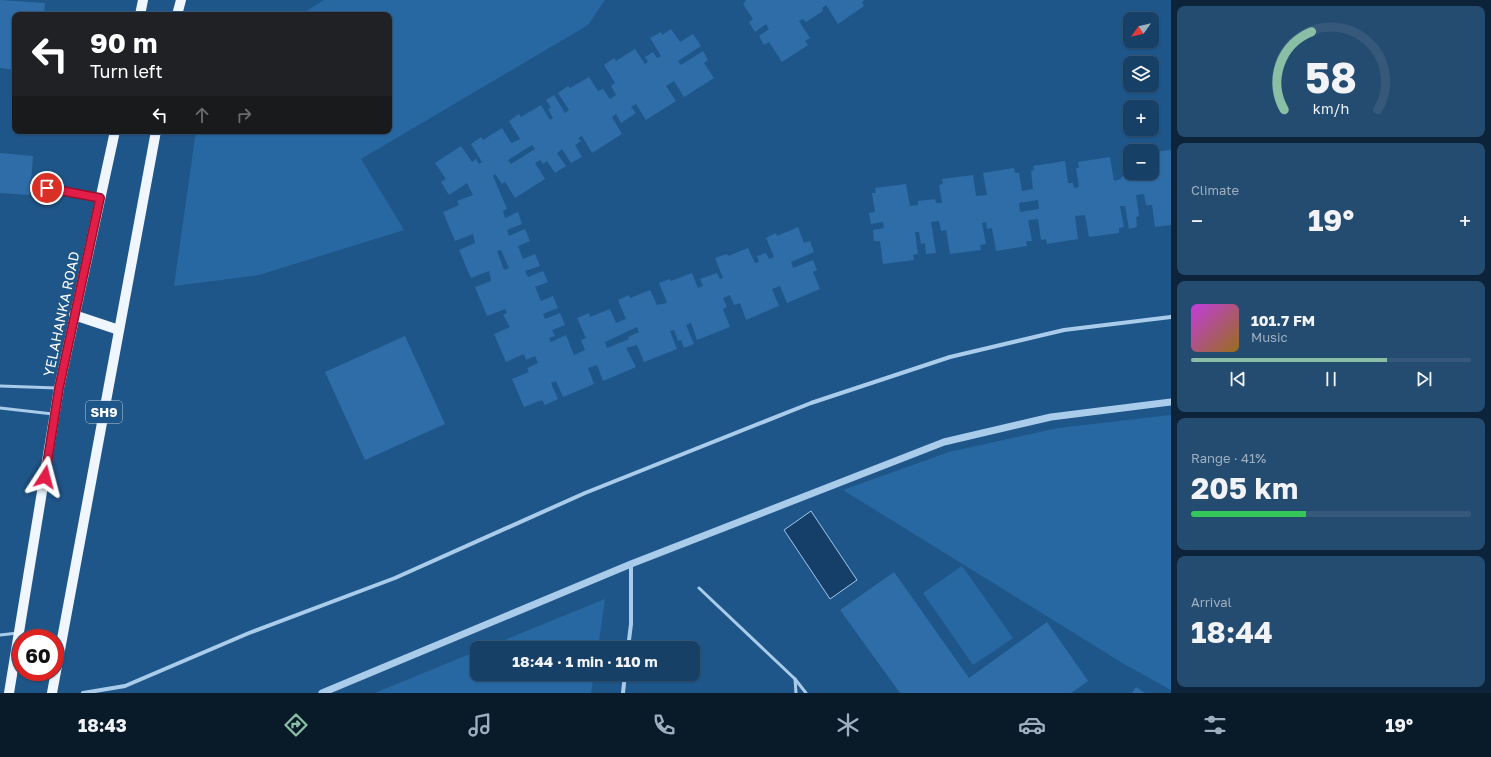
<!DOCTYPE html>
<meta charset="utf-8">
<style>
body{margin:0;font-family:"Golos Text",sans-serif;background:#244b70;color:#f1f3f6;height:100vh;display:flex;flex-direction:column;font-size:15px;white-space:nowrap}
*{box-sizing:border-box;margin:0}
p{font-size:13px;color:#9eafc0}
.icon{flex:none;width:22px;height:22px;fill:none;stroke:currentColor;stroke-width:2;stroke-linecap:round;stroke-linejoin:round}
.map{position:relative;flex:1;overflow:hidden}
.sheet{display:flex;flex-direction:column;gap:6px;padding:6px;background:#0d2339;width:320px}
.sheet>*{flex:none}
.hud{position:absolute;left:12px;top:12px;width:380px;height:122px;border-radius:8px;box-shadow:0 1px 3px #0004,0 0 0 1px #36597b;background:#202124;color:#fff;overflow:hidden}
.needle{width:26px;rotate:236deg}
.fabs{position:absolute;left:1123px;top:12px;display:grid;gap:8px}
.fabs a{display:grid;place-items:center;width:36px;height:36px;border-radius:8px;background:#174067;box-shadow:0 1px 3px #0004,0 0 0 1px #36597b;font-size:20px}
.speed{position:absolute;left:12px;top:629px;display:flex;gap:8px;font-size:20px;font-weight:700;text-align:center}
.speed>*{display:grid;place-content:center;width:52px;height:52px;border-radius:50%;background:#174067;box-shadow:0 1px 3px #0004,0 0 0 1px #36597b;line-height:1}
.speed .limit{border:6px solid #d22;background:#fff;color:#111}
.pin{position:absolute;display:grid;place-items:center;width:34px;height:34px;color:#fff;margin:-17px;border:2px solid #fff;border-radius:50%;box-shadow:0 1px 4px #0007}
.me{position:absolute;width:44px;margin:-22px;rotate:9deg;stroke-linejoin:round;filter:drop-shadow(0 0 3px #0008)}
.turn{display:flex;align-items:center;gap:14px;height:84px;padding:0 12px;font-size:18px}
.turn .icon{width:52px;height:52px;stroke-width:2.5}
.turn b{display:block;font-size:28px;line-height:34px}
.lanes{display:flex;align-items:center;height:38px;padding:0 12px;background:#0003;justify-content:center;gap:20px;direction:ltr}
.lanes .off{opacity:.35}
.big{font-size:30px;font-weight:700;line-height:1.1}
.sheet .card{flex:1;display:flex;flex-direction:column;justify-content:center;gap:6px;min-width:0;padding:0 14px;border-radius:8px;background:#244b70}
.sheet .dial{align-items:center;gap:0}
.dial svg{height:104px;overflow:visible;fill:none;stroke:#36597b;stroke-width:7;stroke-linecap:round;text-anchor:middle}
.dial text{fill:#f1f3f6;stroke:none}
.song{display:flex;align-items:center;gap:12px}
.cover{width:48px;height:48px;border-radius:6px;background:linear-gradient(135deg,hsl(290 70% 55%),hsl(40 70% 35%))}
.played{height:4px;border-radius:2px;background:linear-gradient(90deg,#8abfa5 70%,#36597b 70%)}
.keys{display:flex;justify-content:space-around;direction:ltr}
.heat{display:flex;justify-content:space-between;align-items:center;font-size:22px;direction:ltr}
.charge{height:6px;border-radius:3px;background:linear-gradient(90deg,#34c759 41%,#36597b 0)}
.trip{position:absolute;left:470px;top:641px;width:230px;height:40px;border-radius:8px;background:#174067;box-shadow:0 1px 3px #0004,0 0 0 1px #36597b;font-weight:700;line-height:40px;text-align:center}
.tabs{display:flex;height:64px;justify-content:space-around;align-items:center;background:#091a29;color:#9eafc0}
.tabs .icon{width:28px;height:28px}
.tabs .active{color:#8abfa5}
.tabs b{font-size:18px;color:#f1f3f6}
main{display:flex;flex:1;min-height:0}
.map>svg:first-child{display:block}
.green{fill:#2868a2}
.water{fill:#153f68;stroke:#9dc8ed}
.building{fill:#2e6da7;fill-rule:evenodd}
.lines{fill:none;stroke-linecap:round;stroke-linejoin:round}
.service{stroke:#aacceb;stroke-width:3}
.minor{stroke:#aacceb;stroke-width:4}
.tertiary{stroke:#aacceb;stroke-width:7}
.primary{stroke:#eff6fe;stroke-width:10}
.route-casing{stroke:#92132f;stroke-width:10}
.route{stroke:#e11d48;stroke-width:7}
.labels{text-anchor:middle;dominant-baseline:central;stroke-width:4;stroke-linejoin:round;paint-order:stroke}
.shield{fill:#1f5689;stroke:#bcccdc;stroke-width:1}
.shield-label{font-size:13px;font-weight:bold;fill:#fff}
.street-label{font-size:14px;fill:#fff;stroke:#1f5689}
</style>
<main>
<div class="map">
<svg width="1171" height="693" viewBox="0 0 1171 693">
<rect width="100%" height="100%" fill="#1f5689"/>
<g class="green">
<path d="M 324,0 L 605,0 L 588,25 L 361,159 L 404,230 L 259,275 L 174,286 L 196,131 L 389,131 L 389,15 L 300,15 Z"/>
<path d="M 1171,415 L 1171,690 L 1124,664 L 843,490 L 949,452 L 1058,428 Z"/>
<path d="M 962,566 L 1013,638 L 973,665 L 923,593 Z"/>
<path d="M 605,599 L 598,648 L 485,648 Z"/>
<path d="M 477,651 L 477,674 L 594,674 L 591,693 L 375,693 Z"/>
</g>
<path class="water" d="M 811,511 L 857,580 L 830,599 L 784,530 Z"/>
<g class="building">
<path d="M 0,0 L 45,3 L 44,15 L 15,15 L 15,70 L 0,68 Z"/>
<path d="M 745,0 L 865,0 L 862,2 L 864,6 L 838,24 L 826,5 L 822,8 L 823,11 L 806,22 L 803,19 L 799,21 L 810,38 L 805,41 L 808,45 L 782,62 L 769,42 L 764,45 L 759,36 L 769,29 L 766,24 L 755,32 L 749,22 L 753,19 L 743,4 L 746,1 Z"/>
<path d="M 671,29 L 680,42 L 693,34 L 701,46 L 678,61 L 681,65 L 703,51 L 708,60 L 704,63 L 714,78 L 684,97 L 674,81 L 666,86 L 676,101 L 646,120 L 636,104 L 631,107 L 636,113 L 621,123 L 616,114 L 612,117 L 622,134 L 592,153 L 582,136 L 578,138 L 581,141 L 575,145 L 582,157 L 571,163 L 562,149 L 557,153 L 566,166 L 555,173 L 547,161 L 543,164 L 540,160 L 535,163 L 545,179 L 515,198 L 505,182 L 502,184 L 495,174 L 493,176 L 507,209 L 503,211 L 505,218 L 518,212 L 522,224 L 507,230 L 509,236 L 525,229 L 530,241 L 518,246 L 523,259 L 535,254 L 540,266 L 525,271 L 528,277 L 543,271 L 548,282 L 535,287 L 541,301 L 553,296 L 558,308 L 543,314 L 545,319 L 560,313 L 565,325 L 552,330 L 555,336 L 549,338 L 551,342 L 566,335 L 574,355 L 585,350 L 581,340 L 586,338 L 577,318 L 589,313 L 590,317 L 610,309 L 616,323 L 626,319 L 618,300 L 629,295 L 630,298 L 650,290 L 657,305 L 667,303 L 659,283 L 670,279 L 671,281 L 692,273 L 698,288 L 703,286 L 700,279 L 717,273 L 720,279 L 723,278 L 715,258 L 727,254 L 728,256 L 748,248 L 755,263 L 759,262 L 757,256 L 766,253 L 769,259 L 774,257 L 766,238 L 776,233 L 777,236 L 798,227 L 804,243 L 810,241 L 814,252 L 791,262 L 793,268 L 813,260 L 817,270 L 813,272 L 820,289 L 787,303 L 780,286 L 772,289 L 779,306 L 746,320 L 740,303 L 734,305 L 730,295 L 723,298 L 727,307 L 723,309 L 730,327 L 697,340 L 691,323 L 686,325 L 694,344 L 684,348 L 681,340 L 678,341 L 674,330 L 670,331 L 677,349 L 644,362 L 637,345 L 626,348 L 636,367 L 603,381 L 597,365 L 588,368 L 594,384 L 563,397 L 556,381 L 551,383 L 558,399 L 545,405 L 542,400 L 524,407 L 512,379 L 529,372 L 527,368 L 538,363 L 535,356 L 526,360 L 524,354 L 506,362 L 494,334 L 510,327 L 503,315 L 507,313 L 505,309 L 487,316 L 475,287 L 491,281 L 489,271 L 471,278 L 459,250 L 475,243 L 473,234 L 455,241 L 443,212 L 459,205 L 457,201 L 473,195 L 467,183 L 449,195 L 441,182 L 446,179 L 435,163 L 461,146 L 472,162 L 476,159 L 479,164 L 482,162 L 471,144 L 481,137 L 483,140 L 502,128 L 511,143 L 516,141 L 520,139 L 509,121 L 519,114 L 521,117 L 541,105 L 550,120 L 553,118 L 548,109 L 551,108 L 546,100 L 554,95 L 565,113 L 569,110 L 558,93 L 568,86 L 570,88 L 589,77 L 598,91 L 603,89 L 610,99 L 616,95 L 611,86 L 615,83 L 604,65 L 614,58 L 616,61 L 635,49 L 645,64 L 648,62 L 645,57 L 653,52 L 657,58 L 661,56 L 650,38 L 661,32 L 662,35 ZM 532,145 L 535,149 L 511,164 L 508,160 ZM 501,250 L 509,268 L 504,270 L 497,251 ZM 637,327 L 639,332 L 628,337 L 629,339 L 607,348 L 605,342 Z"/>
<path d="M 1171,150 L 1171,225 L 1155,227 L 1152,205 L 1146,205 L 1144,194 L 1136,195 L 1139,216 L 1136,217 L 1137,227 L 1129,229 L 1125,206 L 1120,206 L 1124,227 L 1119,228 L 1119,233 L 1089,237 L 1085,215 L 1075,216 L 1078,239 L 1047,244 L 1046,239 L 1041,240 L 1038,219 L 1028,220 L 1032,241 L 1026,241 L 1027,246 L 996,251 L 992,228 L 987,229 L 986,222 L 982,223 L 986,244 L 980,245 L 981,250 L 950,254 L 946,230 L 941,231 L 939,221 L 931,222 L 936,253 L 926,254 L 925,243 L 921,244 L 919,232 L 915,232 L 918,254 L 913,255 L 914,260 L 883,264 L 880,241 L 874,241 L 873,230 L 884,228 L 883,222 L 871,224 L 869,213 L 875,212 L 872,193 L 876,193 L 875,188 L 906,184 L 910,206 L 918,205 L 918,201 L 935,199 L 936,203 L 942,203 L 939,185 L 943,184 L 942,179 L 973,175 L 976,196 L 987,195 L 983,173 L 1014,168 L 1015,173 L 1019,173 L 1022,191 L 1033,189 L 1031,171 L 1034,170 L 1033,166 L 1065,161 L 1068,183 L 1073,183 L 1074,188 L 1079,187 L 1076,168 L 1079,168 L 1078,162 L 1110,157 L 1114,181 L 1121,179 L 1121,177 L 1138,175 L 1139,177 L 1144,176 L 1144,173 L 1152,173 L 1152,152 ZM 1038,200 L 1039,209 L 1020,212 L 1019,203 Z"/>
<path d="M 0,153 L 33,156 L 30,195 L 0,193 Z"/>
<path d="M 405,336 L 445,424 L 365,460 L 325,372 Z"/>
<path d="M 894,572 L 969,678 L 1047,622 L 1088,681 L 1071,693 L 900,693 L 840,610 Z"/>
<path d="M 1136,687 L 1145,693 L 1132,693 Z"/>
</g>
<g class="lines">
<g class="service">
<path d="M 47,188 L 98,197"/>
<path d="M 0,386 L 57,388"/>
<path d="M 0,408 L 53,414"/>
<path d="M 699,588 L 795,679 L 806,693"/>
<path d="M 0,635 L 18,633"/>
<path d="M 795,679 L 796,693"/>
</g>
<g class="minor">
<path d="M 628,648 L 631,624 L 631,564"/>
<path d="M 83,693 L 125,686 L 249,633 L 395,578 L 585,493 L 811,403 L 950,357 L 1064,330 L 1171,317"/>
<path d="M 623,693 L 625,674"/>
</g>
<path class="tertiary" d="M 322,693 L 631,564 L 944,442 L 1051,417 L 1171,402"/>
<g class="primary">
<path d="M 140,15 L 143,0"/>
<path d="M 177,15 L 181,0"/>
<path d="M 74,315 L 119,330"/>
<path d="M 9,693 L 59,388 L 115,131"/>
<path d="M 52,693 L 156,131"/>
</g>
</g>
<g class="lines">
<g class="route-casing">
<path id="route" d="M 45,477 L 59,388 L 100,198 L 47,188"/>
</g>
<use href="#route" class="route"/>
</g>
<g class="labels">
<rect class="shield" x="86" y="401" width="36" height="22" rx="3"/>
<g class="shield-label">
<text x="104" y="412">SH9</text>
</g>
<g class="street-label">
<text transform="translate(61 314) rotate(-78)">YELAHANKA ROAD</text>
</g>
</g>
</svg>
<div class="fabs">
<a><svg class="needle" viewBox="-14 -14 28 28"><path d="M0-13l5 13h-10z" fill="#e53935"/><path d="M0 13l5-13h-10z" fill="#9eafc0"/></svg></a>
<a><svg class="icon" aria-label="layers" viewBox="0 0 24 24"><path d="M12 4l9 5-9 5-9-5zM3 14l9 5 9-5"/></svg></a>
<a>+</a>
<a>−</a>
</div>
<div class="speed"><div class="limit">60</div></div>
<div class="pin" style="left:47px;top:188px;background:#d93025"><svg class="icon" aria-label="arrive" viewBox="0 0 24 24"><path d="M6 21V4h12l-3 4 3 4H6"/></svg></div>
<svg class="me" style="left:45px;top:477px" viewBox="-20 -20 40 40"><path d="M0-17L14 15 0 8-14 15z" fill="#e11d48" stroke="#fff" stroke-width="4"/></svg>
<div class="trip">18:44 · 1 min · 110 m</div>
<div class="hud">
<div class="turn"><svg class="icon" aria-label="left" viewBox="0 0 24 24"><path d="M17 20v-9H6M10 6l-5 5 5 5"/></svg><div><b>90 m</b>Turn left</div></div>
<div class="lanes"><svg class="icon" aria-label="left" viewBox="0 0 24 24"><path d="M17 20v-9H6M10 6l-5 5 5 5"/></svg><svg class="icon off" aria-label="ahead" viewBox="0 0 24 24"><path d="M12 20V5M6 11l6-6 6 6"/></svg><svg class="icon off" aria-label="right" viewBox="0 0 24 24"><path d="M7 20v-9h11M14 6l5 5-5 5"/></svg></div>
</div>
</div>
<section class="sheet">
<div class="card dial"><svg viewBox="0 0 100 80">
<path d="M14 69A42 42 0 1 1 86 69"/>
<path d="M14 69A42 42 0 0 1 35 9" stroke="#8abfa5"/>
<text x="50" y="56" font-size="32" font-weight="700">58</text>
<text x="50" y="72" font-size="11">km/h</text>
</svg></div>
<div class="card"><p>Climate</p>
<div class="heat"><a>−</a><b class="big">19°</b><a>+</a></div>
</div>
<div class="card">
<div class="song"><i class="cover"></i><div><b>101.7 FM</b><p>Music</p></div></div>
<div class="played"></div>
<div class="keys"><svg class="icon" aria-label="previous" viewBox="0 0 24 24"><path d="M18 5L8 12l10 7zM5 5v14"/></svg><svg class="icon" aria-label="pause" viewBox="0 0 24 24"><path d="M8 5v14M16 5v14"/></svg><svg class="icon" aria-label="next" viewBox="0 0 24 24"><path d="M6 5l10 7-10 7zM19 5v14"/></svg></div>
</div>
<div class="card"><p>Range · 41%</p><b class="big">205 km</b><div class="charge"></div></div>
<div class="card"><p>Arrival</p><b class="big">18:44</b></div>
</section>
</main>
<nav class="tabs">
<b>18:43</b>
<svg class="icon active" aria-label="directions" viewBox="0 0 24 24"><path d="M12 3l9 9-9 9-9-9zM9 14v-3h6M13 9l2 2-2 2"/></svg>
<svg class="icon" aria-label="music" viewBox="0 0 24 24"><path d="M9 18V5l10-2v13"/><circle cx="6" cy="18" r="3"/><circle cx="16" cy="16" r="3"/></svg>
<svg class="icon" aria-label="phone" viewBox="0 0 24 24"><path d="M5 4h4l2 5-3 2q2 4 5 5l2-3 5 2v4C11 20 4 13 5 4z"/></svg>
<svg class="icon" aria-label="climate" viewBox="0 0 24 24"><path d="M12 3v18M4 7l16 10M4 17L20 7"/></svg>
<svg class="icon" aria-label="car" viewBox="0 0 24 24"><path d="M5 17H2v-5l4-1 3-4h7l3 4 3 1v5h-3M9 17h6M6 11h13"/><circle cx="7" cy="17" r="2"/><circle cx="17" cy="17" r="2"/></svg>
<svg class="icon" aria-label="filters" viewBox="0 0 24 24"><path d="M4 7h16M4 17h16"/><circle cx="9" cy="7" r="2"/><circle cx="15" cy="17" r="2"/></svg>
<b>19°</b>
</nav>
